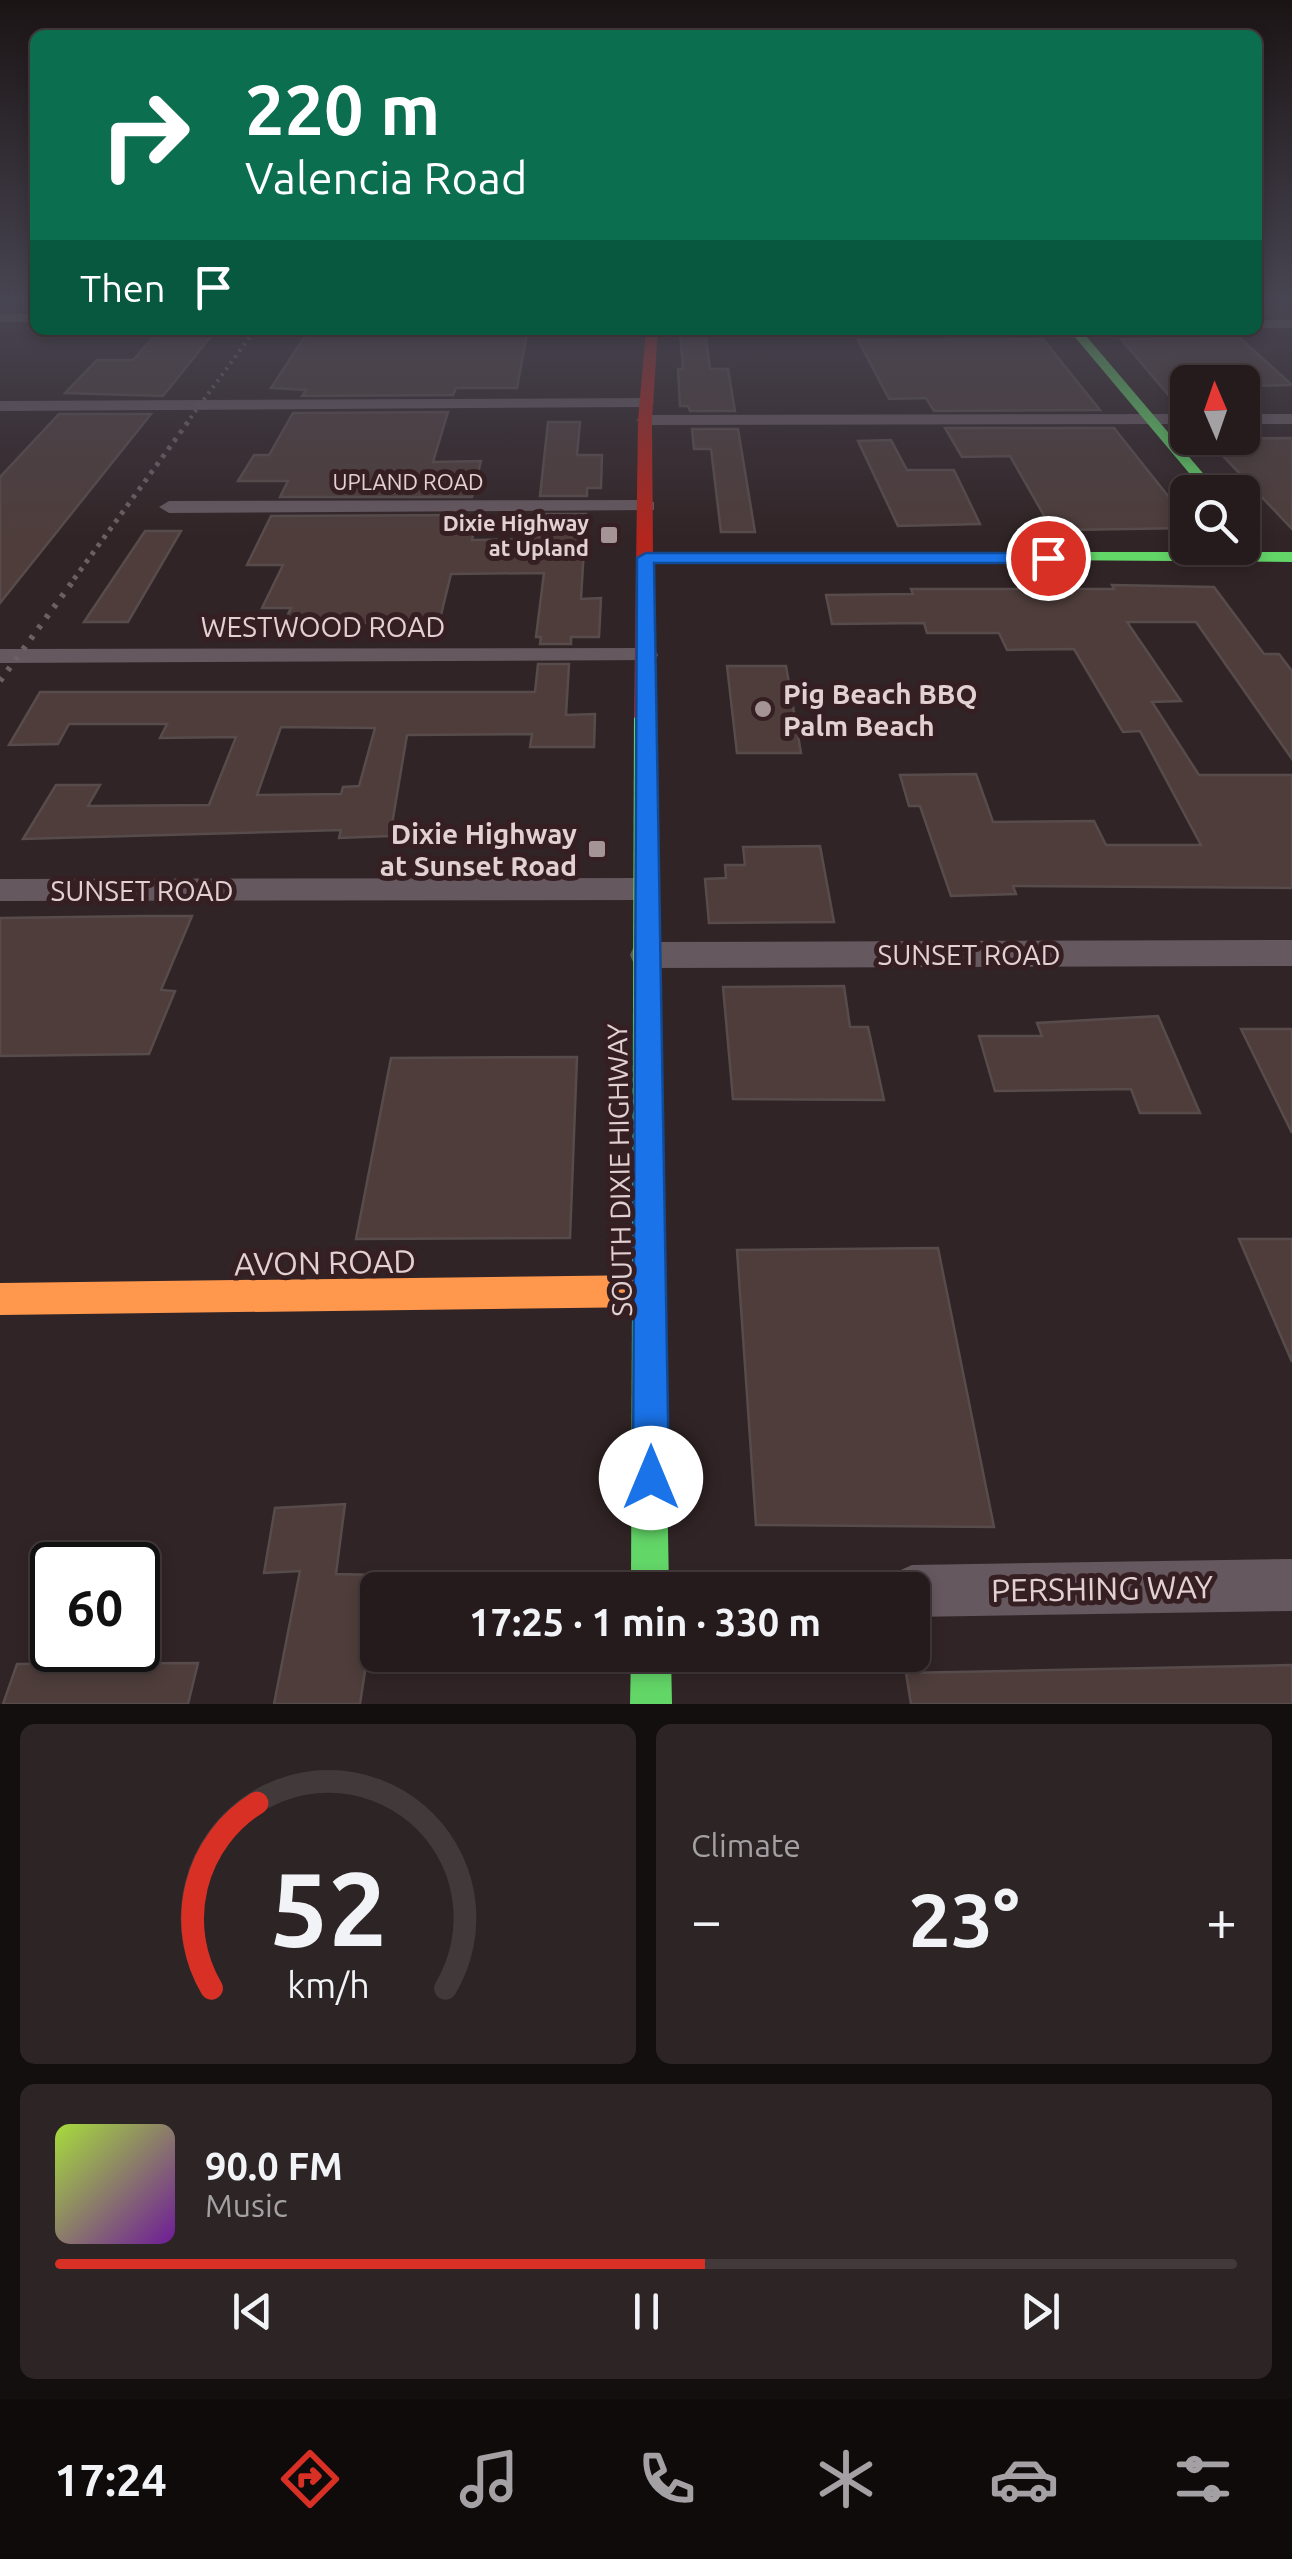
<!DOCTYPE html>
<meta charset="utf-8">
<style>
body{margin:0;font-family:Ubuntu,sans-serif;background:#2d2425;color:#f1f3f6;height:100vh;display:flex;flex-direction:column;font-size:38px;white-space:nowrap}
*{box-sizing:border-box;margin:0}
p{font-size:32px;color:#a3a1a3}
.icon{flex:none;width:55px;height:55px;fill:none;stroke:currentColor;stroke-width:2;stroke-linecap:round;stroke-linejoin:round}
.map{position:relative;height:1704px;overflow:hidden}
.sheet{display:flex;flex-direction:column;gap:20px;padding:20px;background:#140f0f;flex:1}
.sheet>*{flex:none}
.top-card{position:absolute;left:30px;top:30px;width:1232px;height:305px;border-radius:15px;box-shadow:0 5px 15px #0003,0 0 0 2px #42393b;background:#0b6e4f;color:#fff;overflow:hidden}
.needle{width:65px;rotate:358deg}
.controls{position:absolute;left:1170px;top:365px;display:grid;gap:20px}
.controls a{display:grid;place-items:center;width:90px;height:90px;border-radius:15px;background:#251b1c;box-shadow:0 5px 15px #0003,0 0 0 2px #42393b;font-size:50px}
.speed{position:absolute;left:30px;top:1542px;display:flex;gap:20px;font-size:50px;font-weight:700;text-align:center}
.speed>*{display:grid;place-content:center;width:130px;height:130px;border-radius:50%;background:#251b1c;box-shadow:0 5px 15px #0003,0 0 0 2px #42393b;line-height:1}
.speed .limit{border:5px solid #111;border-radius:15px;background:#fff;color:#111}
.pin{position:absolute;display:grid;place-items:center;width:85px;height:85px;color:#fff;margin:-42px;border:5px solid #fff;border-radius:50%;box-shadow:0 2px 10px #0007}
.me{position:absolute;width:110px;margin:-55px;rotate:0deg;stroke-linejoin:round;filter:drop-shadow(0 0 8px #0008)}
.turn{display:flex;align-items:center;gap:35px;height:210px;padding:0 50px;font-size:45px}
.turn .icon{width:130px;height:130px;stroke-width:2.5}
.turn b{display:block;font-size:70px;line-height:85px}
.then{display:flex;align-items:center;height:95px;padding:0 50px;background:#0003;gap:20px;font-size:38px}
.big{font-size:75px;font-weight:700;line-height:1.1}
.sheet .tile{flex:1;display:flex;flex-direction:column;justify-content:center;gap:15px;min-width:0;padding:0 35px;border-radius:15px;background:#2d2425}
.sheet .dial{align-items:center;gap:0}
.dial svg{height:260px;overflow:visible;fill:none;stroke:#42393b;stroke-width:7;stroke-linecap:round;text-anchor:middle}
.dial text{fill:#f1f3f6;stroke:none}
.song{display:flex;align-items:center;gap:30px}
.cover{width:120px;height:120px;border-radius:15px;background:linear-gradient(135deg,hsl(80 70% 55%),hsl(280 70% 35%))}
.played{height:10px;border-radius:5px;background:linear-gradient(90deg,#d93025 55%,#42393b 55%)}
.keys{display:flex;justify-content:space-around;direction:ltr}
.heat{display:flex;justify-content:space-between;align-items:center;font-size:55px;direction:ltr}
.sheet .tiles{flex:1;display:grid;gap:20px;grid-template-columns:1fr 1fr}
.tile:last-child{grid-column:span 2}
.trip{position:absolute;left:360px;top:1572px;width:570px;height:100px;border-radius:15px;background:#251b1c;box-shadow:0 5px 15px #0003,0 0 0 2px #42393b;font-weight:700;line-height:100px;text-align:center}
.tabs{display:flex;height:160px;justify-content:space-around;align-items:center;background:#0f0b0b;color:#a3a1a3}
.tabs .icon{width:70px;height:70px}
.tabs .current{color:#d93025}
.tabs b{font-size:45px;color:#f1f3f6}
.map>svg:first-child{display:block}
.building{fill:#4e3d3b;stroke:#574c4b;stroke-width:2.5;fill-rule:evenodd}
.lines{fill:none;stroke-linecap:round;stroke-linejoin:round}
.street{fill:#66585f;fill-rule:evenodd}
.fast{fill:#63d668;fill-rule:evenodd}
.slow{fill:#ff974d;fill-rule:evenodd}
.jam{fill:#b3261e;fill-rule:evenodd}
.rail-far2{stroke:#6c6065;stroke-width:4;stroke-dasharray:2.5 5;stroke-linecap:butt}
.rail-far1{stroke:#6c6065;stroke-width:5;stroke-dasharray:4 6;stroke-linecap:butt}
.rail{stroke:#6c6065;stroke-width:6;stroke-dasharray:4 9;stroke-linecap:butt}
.route{fill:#1a73e8;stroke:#114b97;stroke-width:2.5}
.poi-dot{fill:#a49496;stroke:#361f22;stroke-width:4}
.labels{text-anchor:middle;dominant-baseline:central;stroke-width:10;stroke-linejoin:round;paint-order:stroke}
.far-street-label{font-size:22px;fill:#e2d1d3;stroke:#361f22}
.far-poi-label{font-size:22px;font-weight:bold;fill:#e2d1d3;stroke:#361f22;text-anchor:end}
.street-label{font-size:28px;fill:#e2d1d3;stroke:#361f22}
.poi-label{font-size:28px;font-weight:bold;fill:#e2d1d3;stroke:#361f22;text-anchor:start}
.near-street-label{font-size:32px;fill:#e2d1d3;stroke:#361f22}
</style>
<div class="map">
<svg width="1292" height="1704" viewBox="0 0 1292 1704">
<rect width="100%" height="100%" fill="#312426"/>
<g class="building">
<path d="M 160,330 L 216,330 L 163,396 L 65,393 L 97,360 L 133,360 Z"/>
<path d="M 309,330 L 451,330 L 450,334 L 527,334 L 517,388 L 456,388 L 453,395 L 302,396 L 306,390 L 271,388 Z"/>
<path d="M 680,330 L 705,330 L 710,369 L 728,369 L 735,411 L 690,411 L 688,406 L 680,406 L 678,369 L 683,369 Z"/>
<path d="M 1240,338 L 1292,385 L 1242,386 L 1226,371 L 1188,371 L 1188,410 L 1181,410 L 1121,339 Z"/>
<path d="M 1043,339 L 1100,410 L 934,411 L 926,398 L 889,399 L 858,340 Z"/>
<path d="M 448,412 L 433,462 L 481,461 L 472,497 L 280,497 L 288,481 L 238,481 L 254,455 L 269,455 L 293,413 Z"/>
<path d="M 59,414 L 151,414 L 0,603 L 0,477 Z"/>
<path d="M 548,422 L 580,422 L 577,455 L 602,455 L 601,488 L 587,488 L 587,496 L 540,496 Z"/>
<path d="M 945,428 L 1114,428 L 1188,521 L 1188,528 L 1067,530 L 1061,519 L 1046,519 L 1010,456 L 962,457 Z"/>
<path d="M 692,429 L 738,429 L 755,532 L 721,532 L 711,449 L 694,449 Z"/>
<path d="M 1292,438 L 1292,529 L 1207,439 Z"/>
<path d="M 891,440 L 907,470 L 954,470 L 980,524 L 898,526 L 858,441 Z"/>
<path d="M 537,514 L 586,514 L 581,599 L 601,598 L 599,637 L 571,637 L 571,644 L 540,644 L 541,637 L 536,637 L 544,573 L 451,574 L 440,619 L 350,624 L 353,618 L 286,618 L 291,608 L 262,608 L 283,565 L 247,565 L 271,516 L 468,515 L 465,526 L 475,525 L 472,540 L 534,539 Z"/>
<path d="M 145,531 L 181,531 L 128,622 L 84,622 Z"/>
<path d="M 1112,585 L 1214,587 L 1264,654 L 1279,654 L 1292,671 L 1292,759 L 1196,622 L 1127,622 L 1181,701 L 1152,702 L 1199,775 L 1292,775 L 1292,888 L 1013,886 L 1016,894 L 951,896 L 920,806 L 909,806 L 900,775 L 976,774 L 993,822 L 1094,821 L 1106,845 L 1201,845 L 1140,731 L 1123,732 L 1074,649 L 1007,650 L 999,633 L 927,633 L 924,623 L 832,624 L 826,595 L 913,594 L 911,589 L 1114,589 Z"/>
<path d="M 538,664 L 569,664 L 566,715 L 595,714 L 594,747 L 530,747 L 532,734 L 407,735 L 390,836 L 339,838 L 341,830 L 23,839 L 56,785 L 100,785 L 88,806 L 209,805 L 236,737 L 160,738 L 167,724 L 69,724 L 58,744 L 9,745 L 40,692 L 535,692 ZM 281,727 L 375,728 L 359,786 L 343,787 L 341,794 L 257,795 Z"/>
<path d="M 727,666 L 786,666 L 801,753 L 737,753 Z"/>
<path d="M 820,846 L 834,922 L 709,923 L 705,879 L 726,878 L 725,865 L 745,865 L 743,847 Z"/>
<path d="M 144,916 L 192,916 L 161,990 L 175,991 L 149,1054 L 0,1056 L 0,918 Z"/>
<path d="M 844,986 L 850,1027 L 868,1027 L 884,1100 L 733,1099 L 723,987 Z"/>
<path d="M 1158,1016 L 1200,1113 L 1140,1113 L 1131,1089 L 995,1091 L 979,1036 L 1042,1036 L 1037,1023 Z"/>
<path d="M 1241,1029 L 1292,1029 L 1292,1133 Z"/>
<path d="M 577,1057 L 570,1238 L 356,1239 L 391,1058 Z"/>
<path d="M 1239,1239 L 1292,1239 L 1292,1362 Z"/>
<path d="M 938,1248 L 994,1527 L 756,1525 L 737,1250 Z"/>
<path d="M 345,1504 L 336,1574 L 378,1575 L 378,1645 L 369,1645 L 360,1704 L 274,1704 L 300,1571 L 264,1573 L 275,1508 Z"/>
<path d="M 198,1663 L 188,1704 L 3,1704 L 17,1664 Z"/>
<path d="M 1292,1665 L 1292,1704 L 911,1704 L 906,1673 Z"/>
</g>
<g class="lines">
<g class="street">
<rect x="0" y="314" width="35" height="8"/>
<rect x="1258" y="320" width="34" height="8"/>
<path d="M 652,398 L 654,402 L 646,407 L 0,411 L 0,401 Z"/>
<path d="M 1188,414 L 1188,424 L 645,425 L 636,420 L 645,415 Z"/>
<rect x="1242" y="414" width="50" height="10"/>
<path d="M 647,500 L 654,502 L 654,510 L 169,513 L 159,507 L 169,501 Z"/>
<path d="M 646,648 L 655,650 L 658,655 L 655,660 L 0,663 L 0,649 Z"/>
<path d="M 644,878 L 655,881 L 660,889 L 655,897 L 644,900 L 0,901 L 0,879 Z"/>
<path d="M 1292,940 L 1292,966 L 646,968 L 634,964 L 630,955 L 634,946 L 646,942 Z"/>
<path d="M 1292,1559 L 1292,1611 L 912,1617 L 912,1590 L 887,1590 L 894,1573 L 912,1565 Z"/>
</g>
<g class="fast">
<path d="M 1069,330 L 1081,330 L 1219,492 L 1205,492 Z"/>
<path d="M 1046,552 L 1292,552 L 1292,562 L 1040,560 L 1038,557 Z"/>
<path d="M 644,711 L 654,717 L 669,1590 L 631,1590 L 634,717 Z"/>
<path d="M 631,1655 L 671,1655 L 672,1704 L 630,1704 Z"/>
</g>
<path class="slow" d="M 651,1275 L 662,1280 L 667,1291 L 662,1302 L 651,1307 L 0,1315 L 0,1283 Z"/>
<path class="jam" d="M 646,330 L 658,330 L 652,420 L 653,553 L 1046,552 L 1054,557 L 1046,562 L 653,563 L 654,717 L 644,723 L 637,721 L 634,717 L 638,420 Z"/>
<path class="rail-far2" d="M 186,424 L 255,330"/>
<path class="rail-far1" d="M 74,579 L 188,422"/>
<path class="rail" d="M 0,681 L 76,577"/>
</g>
<linearGradient id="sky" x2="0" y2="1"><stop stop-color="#1b1415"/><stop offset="0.56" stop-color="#484552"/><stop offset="1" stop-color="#484552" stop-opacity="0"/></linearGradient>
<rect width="1292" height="538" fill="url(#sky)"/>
<path class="route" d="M 646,553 L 1048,553 L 1056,558 L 1048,563 L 654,563 L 669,1478 L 664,1491 L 651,1497 L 638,1491 L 633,1478 L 637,558 Z"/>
<g class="poi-dot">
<rect x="599" y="525" width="20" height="20" rx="5"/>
<circle cx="763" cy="709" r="10"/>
<rect x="587" y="839" width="20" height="20" rx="5"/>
</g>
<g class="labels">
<g class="far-street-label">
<text x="408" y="481">UPLAND ROAD</text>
</g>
<g class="far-poi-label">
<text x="589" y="522">Dixie Highway<tspan x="589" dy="25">at Upland</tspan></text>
</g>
<g class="street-label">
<text x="323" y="626">WESTWOOD ROAD</text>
<text x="142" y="890">SUNSET ROAD</text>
<text x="969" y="954">SUNSET ROAD</text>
<text transform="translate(619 1170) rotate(-91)">SOUTH DIXIE HIGHWAY</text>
</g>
<g class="poi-label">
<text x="783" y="693">Pig Beach BBQ<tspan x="783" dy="32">Palm Beach</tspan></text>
<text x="577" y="833" text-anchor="end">Dixie Highway<tspan x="577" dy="32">at Sunset Road</tspan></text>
</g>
<g class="near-street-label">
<text transform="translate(325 1262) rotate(-1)">AVON ROAD</text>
<text transform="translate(1102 1588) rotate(-1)">PERSHING WAY</text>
</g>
</g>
</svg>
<div class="controls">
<a><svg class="needle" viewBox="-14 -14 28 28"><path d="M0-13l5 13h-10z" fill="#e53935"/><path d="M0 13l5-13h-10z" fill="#a3a1a3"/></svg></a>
<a><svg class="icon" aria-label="search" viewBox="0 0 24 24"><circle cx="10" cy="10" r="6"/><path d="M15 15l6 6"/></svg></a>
</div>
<div class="speed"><div class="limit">60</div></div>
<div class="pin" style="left:1048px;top:558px;background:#d93025"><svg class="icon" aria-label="arrive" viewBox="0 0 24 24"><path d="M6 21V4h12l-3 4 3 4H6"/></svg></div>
<svg class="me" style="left:651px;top:1478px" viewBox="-20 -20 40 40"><circle r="19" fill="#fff"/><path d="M0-13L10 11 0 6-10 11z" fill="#1a73e8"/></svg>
<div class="trip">17:25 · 1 min · 330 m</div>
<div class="top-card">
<div class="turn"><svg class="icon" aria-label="right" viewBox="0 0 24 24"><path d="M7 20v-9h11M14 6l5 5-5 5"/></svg><div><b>220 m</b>Valencia Road</div></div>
<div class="then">Then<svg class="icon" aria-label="arrive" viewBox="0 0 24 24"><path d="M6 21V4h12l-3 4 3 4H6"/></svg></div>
</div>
</div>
<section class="sheet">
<div class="tiles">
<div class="tile dial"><svg viewBox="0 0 100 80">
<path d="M14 69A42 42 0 1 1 86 69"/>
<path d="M14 69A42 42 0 0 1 28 12" stroke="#d93025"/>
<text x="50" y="56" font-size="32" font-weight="700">52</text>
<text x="50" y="72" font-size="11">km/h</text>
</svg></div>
<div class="tile"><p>Climate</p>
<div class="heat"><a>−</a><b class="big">23°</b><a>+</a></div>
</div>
<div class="tile">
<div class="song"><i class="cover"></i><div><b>90.0 FM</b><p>Music</p></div></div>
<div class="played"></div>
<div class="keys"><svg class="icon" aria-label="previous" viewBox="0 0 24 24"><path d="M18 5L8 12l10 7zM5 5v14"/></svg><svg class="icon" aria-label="pause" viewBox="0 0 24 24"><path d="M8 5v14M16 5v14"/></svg><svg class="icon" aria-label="next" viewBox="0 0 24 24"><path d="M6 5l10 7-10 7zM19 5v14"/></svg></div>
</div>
</div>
</section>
<nav class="tabs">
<b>17:24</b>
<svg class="icon current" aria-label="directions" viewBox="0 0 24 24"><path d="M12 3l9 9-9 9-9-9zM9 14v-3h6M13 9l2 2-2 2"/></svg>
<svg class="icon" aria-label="music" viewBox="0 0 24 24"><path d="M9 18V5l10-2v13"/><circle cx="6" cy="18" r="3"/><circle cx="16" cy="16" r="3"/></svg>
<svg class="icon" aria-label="phone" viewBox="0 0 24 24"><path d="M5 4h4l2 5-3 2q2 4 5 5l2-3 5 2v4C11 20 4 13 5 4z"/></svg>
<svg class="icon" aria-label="climate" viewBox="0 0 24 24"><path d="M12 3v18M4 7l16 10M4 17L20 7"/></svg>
<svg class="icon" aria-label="car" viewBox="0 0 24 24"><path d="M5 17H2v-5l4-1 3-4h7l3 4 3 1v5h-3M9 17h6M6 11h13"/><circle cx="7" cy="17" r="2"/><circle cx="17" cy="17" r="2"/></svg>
<svg class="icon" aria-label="filters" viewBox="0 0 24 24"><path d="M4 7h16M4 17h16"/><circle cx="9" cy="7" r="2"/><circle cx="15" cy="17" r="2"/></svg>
</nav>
